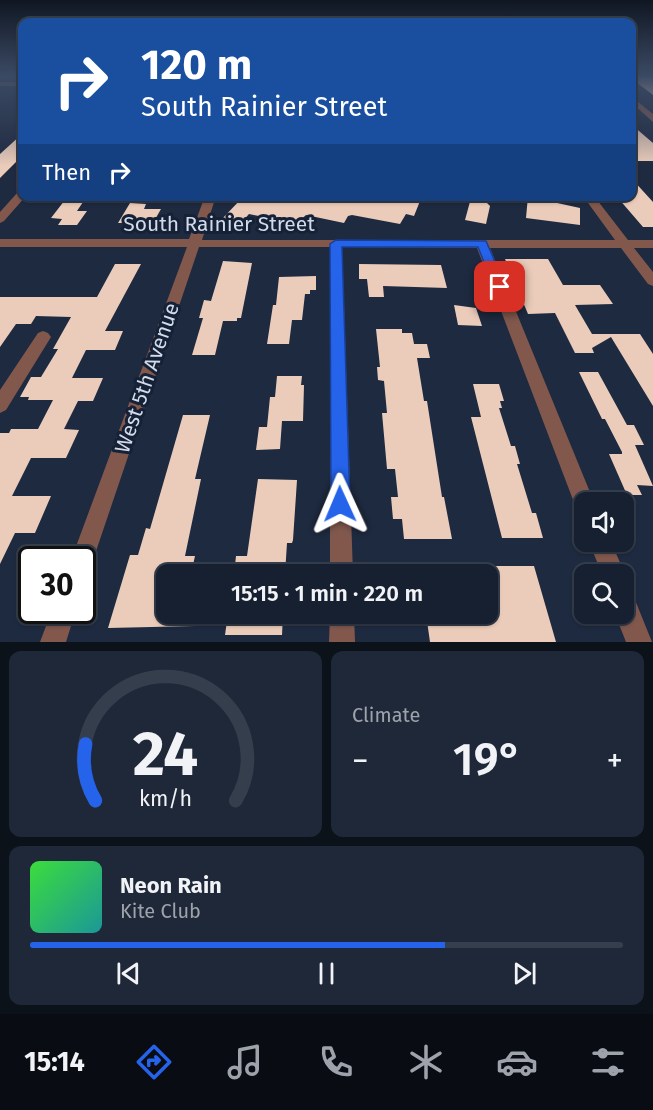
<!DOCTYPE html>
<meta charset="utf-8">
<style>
body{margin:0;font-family:"Fira Sans",sans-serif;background:#1f2838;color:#f1f3f6;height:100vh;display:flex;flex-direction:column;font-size:22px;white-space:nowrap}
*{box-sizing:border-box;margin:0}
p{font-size:20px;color:#9ea3ab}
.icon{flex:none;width:33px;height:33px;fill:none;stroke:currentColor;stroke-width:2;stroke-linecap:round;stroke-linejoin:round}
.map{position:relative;height:642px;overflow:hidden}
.details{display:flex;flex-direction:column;gap:9px;padding:9px;background:#0c121a;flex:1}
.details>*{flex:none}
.banner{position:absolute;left:18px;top:18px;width:618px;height:183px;border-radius:12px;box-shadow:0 2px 4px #0004,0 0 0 2px #353e4c;background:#1a4fa0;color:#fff;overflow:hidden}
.tools{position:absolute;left:574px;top:492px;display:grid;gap:12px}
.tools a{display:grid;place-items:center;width:60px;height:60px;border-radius:12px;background:#162030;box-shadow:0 2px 4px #0004,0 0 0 2px #353e4c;font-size:30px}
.speed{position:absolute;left:18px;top:546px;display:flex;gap:12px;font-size:30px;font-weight:700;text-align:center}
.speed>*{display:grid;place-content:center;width:78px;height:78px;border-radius:50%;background:#162030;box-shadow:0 2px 4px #0004,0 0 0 2px #353e4c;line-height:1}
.speed .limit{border:3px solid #111;border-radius:9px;background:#fff;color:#111}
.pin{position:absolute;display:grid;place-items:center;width:51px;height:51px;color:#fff;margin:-26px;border-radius:12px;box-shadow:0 3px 9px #0006}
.me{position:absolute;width:66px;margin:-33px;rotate:359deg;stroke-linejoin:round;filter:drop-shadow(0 0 4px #0008)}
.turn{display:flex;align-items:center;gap:21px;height:126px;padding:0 24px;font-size:27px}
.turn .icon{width:78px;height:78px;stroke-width:2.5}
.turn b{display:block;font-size:42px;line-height:51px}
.then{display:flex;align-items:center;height:57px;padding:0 24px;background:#0003;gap:12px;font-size:22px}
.big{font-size:45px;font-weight:600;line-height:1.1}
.details .card{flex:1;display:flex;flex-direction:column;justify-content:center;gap:9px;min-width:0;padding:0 21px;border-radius:12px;background:#1f2838}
.details .dial{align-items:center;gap:0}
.dial svg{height:156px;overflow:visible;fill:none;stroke:#353e4c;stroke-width:7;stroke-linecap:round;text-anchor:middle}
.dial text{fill:#f1f3f6;stroke:none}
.song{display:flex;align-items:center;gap:18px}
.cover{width:72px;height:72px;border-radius:9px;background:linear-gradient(135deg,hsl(120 70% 55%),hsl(180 70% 35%))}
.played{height:6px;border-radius:3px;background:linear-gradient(90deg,#2563eb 70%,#353e4c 70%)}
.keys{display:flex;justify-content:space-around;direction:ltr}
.heat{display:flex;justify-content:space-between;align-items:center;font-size:33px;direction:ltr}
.details .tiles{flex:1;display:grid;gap:9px;grid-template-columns:1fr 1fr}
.card:last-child{grid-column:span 2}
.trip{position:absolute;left:156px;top:564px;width:342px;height:60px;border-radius:12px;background:#162030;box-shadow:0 2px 4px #0004,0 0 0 2px #353e4c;font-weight:600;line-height:60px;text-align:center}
.menu{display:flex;height:96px;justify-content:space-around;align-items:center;background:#090d13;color:#9ea3ab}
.menu .icon{width:42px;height:42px}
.menu .on{color:#2563eb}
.menu b{font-size:27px;color:#f1f3f6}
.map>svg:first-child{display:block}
.building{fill:#ebccba}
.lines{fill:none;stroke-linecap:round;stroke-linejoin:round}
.minor{fill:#82584d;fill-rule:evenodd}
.route{fill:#2563eb;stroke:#184099;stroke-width:1.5}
.labels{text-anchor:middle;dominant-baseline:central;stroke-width:6;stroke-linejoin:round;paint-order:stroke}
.street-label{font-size:21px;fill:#d3dbea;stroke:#152136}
</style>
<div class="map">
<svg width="653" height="642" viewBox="0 0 653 642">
<rect width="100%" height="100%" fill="#1e2a40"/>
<g class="building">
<path d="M 632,76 L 653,76 L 653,95 L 632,79 Z"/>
<path d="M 632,125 L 653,143 L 653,161 L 632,161 Z"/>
<path d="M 22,134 L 22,156 L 0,178 L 0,154 Z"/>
<path d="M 632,179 L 653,202 L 653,227 L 643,227 L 618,198 L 632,198 Z"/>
<path d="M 68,196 L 87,196 L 77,211 L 87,211 L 77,225 L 58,225 L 62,219 L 51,218 Z"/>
<path d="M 277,196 L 422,196 L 414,216 L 406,214 L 400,224 L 352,215 L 348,216 L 344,223 L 306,215 L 296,224 L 249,214 L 240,224 L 221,220 L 242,198 L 276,203 Z"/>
<path d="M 528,196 L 548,196 L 548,201 L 580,208 L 580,225 L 526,218 Z"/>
<path d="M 471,198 L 485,201 L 490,206 L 486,224 L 465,220 Z"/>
<path d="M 130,203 L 146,204 L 144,209 L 161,209 L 153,223 L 118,223 Z"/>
<path d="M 505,259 L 548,259 L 563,285 L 600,285 L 613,304 L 575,305 L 592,334 L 640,334 L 653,354 L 653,406 L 611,337 L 592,348 L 594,353 L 575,353 L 555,313 L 528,314 Z"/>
<path d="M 223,261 L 252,263 L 241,318 L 237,318 L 237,321 L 223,321 L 215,355 L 192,355 L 203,318 L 199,318 L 204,300 L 211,301 Z"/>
<path d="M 115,264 L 141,264 L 105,331 L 123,331 L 115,350 L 86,350 L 72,378 L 103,378 L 93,401 L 78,401 L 64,429 L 79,430 L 66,458 L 31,458 L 12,496 L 51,496 L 35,533 L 15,533 L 0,564 L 0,433 L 9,433 L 11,429 L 38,429 L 53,400 L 28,400 L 29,397 L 20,397 L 31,377 L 41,377 L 58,349 L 53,349 L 71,317 L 36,316 L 31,324 L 16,324 L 0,347 L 0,297 L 97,297 Z"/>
<path d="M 359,264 L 441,265 L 447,288 L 383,286 L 384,297 L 369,297 L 367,279 L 359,279 Z"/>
<path d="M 316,276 L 316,290 L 310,290 L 310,294 L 305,294 L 302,320 L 292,320 L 289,344 L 267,344 L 273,305 L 276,305 L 279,277 Z"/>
<path d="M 454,305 L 476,308 L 482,326 L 458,325 Z"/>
<path d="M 376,329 L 402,329 L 402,333 L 412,333 L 414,344 L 427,344 L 430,358 L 417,358 L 424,401 L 427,401 L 442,497 L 444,497 L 452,539 L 404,539 L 402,519 L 393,519 L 391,497 L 398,497 L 395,469 L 387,469 L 382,413 L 387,413 L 384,381 L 378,380 L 377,367 L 380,367 Z"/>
<path d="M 579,372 L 598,372 L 627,425 L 634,425 L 644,445 L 635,445 L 653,486 L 637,485 L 642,495 L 627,495 L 609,454 L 622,454 L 622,452 L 605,419 L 602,419 Z"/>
<path d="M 277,376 L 302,376 L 301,385 L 304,385 L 303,421 L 282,421 L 280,449 L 256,450 L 259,427 L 267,427 L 270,397 L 275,397 Z"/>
<path d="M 473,384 L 499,384 L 504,401 L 500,401 L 502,408 L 499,408 L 511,446 L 515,446 L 520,464 L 517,464 L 532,513 L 536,513 L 543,538 L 502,538 L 471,417 L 481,417 Z"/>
<path d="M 183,415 L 210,415 L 195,479 L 201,479 L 185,556 L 195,556 L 191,574 L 166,574 L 166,614 L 195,614 L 195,626 L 108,628 L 130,555 L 138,555 L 146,528 L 150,529 Z"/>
<path d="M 258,479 L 297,480 L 293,540 L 292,543 L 287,543 L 285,574 L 234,574 L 236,556 L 247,556 Z"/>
<path d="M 488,566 L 534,566 L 556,642 L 430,642 L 426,614 L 496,614 Z"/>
<path d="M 228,614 L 283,614 L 282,635 L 225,635 Z"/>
</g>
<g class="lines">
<g class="minor">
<rect x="0" y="82" width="22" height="4"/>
<path d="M 632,97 L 653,114 L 653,122 L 632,103 Z"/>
<path d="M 22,191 L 22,196 L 26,196 L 4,221 L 0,223 L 0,212 L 18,192 Z"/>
<path d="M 205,196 L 216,196 L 202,240 L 615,240 L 583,196 L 594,196 L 628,240 L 653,240 L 653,248 L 634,248 L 653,272 L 653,286 L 648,284 L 621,248 L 490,248 L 594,502 L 585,502 L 585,515 L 578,512 L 575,505 L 477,248 L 342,247 L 353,574 L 330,574 L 330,247 L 199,247 L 93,560 L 90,568 L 82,571 L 82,560 L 71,560 L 187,247 L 0,247 L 0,239 L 189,239 Z"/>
<path d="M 43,331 L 48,333 L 51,337 L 6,410 L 0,413 L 0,390 L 38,333 Z"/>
<path d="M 589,542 L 611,542 L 625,574 L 624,575 L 602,574 Z"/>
<path d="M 624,592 L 633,595 L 652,642 L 626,642 L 615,614 L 624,614 Z"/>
<path d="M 52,610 L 76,610 L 66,642 L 40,642 Z"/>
<path d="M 330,614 L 354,614 L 355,642 L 329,642 Z"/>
</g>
</g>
<linearGradient id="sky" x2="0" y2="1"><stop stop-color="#101723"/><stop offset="0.46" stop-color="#3b4a64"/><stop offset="1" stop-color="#3b4a64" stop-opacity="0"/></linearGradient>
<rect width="653" height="166" fill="url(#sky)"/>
<path class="route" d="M 336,240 L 486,241 L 506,287 L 500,292 L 495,290 L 478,247 L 342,247 L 350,504 L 347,510 L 340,513 L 333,510 L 331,504 L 330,244 Z"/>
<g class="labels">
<g class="street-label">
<text x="219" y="224">South Rainier Street</text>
<text transform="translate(147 378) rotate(-71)">West 5th Avenue</text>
</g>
</g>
</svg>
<div class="tools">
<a><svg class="icon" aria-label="sound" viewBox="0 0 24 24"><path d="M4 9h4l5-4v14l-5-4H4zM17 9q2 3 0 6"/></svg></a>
<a><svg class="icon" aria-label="search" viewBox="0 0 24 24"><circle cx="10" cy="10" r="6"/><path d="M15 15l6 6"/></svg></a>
</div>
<div class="speed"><div class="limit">30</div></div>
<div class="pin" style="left:500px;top:287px;background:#d93025"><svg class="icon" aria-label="arrive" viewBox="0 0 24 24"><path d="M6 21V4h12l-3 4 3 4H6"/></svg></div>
<svg class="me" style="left:340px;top:504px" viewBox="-20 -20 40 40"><path d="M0-17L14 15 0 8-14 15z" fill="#2563eb" stroke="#fff" stroke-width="4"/></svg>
<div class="trip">15:15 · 1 min · 220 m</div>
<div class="banner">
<div class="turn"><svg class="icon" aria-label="right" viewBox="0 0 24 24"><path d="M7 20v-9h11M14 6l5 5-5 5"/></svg><div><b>120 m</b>South Rainier Street</div></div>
<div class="then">Then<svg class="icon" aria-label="right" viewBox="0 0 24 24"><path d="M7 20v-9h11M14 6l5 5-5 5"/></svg></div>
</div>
</div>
<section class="details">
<div class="tiles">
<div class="card dial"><svg viewBox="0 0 100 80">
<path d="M14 69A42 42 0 1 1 86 69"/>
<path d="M14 69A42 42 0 0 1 9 40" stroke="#2563eb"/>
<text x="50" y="56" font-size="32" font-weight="700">24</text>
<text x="50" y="72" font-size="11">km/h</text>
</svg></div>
<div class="card"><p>Climate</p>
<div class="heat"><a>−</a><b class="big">19°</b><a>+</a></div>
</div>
<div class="card">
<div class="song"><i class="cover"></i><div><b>Neon Rain</b><p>Kite Club</p></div></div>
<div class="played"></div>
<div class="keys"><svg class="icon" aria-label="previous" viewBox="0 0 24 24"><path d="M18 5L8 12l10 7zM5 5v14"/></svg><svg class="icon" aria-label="pause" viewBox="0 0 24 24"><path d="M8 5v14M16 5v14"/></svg><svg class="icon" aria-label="next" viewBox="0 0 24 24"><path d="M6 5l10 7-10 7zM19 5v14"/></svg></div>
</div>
</div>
</section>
<nav class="menu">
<b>15:14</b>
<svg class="icon on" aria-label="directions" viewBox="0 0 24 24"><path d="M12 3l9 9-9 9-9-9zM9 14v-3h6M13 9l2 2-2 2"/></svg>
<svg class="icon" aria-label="music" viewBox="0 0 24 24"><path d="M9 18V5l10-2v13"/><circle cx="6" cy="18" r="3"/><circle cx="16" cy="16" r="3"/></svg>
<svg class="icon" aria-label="phone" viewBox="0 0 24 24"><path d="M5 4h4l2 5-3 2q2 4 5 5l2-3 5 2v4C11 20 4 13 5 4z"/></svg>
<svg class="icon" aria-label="climate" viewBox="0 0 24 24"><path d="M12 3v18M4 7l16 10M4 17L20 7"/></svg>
<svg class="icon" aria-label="car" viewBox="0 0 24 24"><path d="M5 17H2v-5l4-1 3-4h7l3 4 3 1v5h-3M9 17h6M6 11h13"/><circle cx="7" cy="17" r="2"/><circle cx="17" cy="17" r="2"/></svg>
<svg class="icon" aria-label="filters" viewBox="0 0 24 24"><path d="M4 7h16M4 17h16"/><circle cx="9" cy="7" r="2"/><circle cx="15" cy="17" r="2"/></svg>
</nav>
